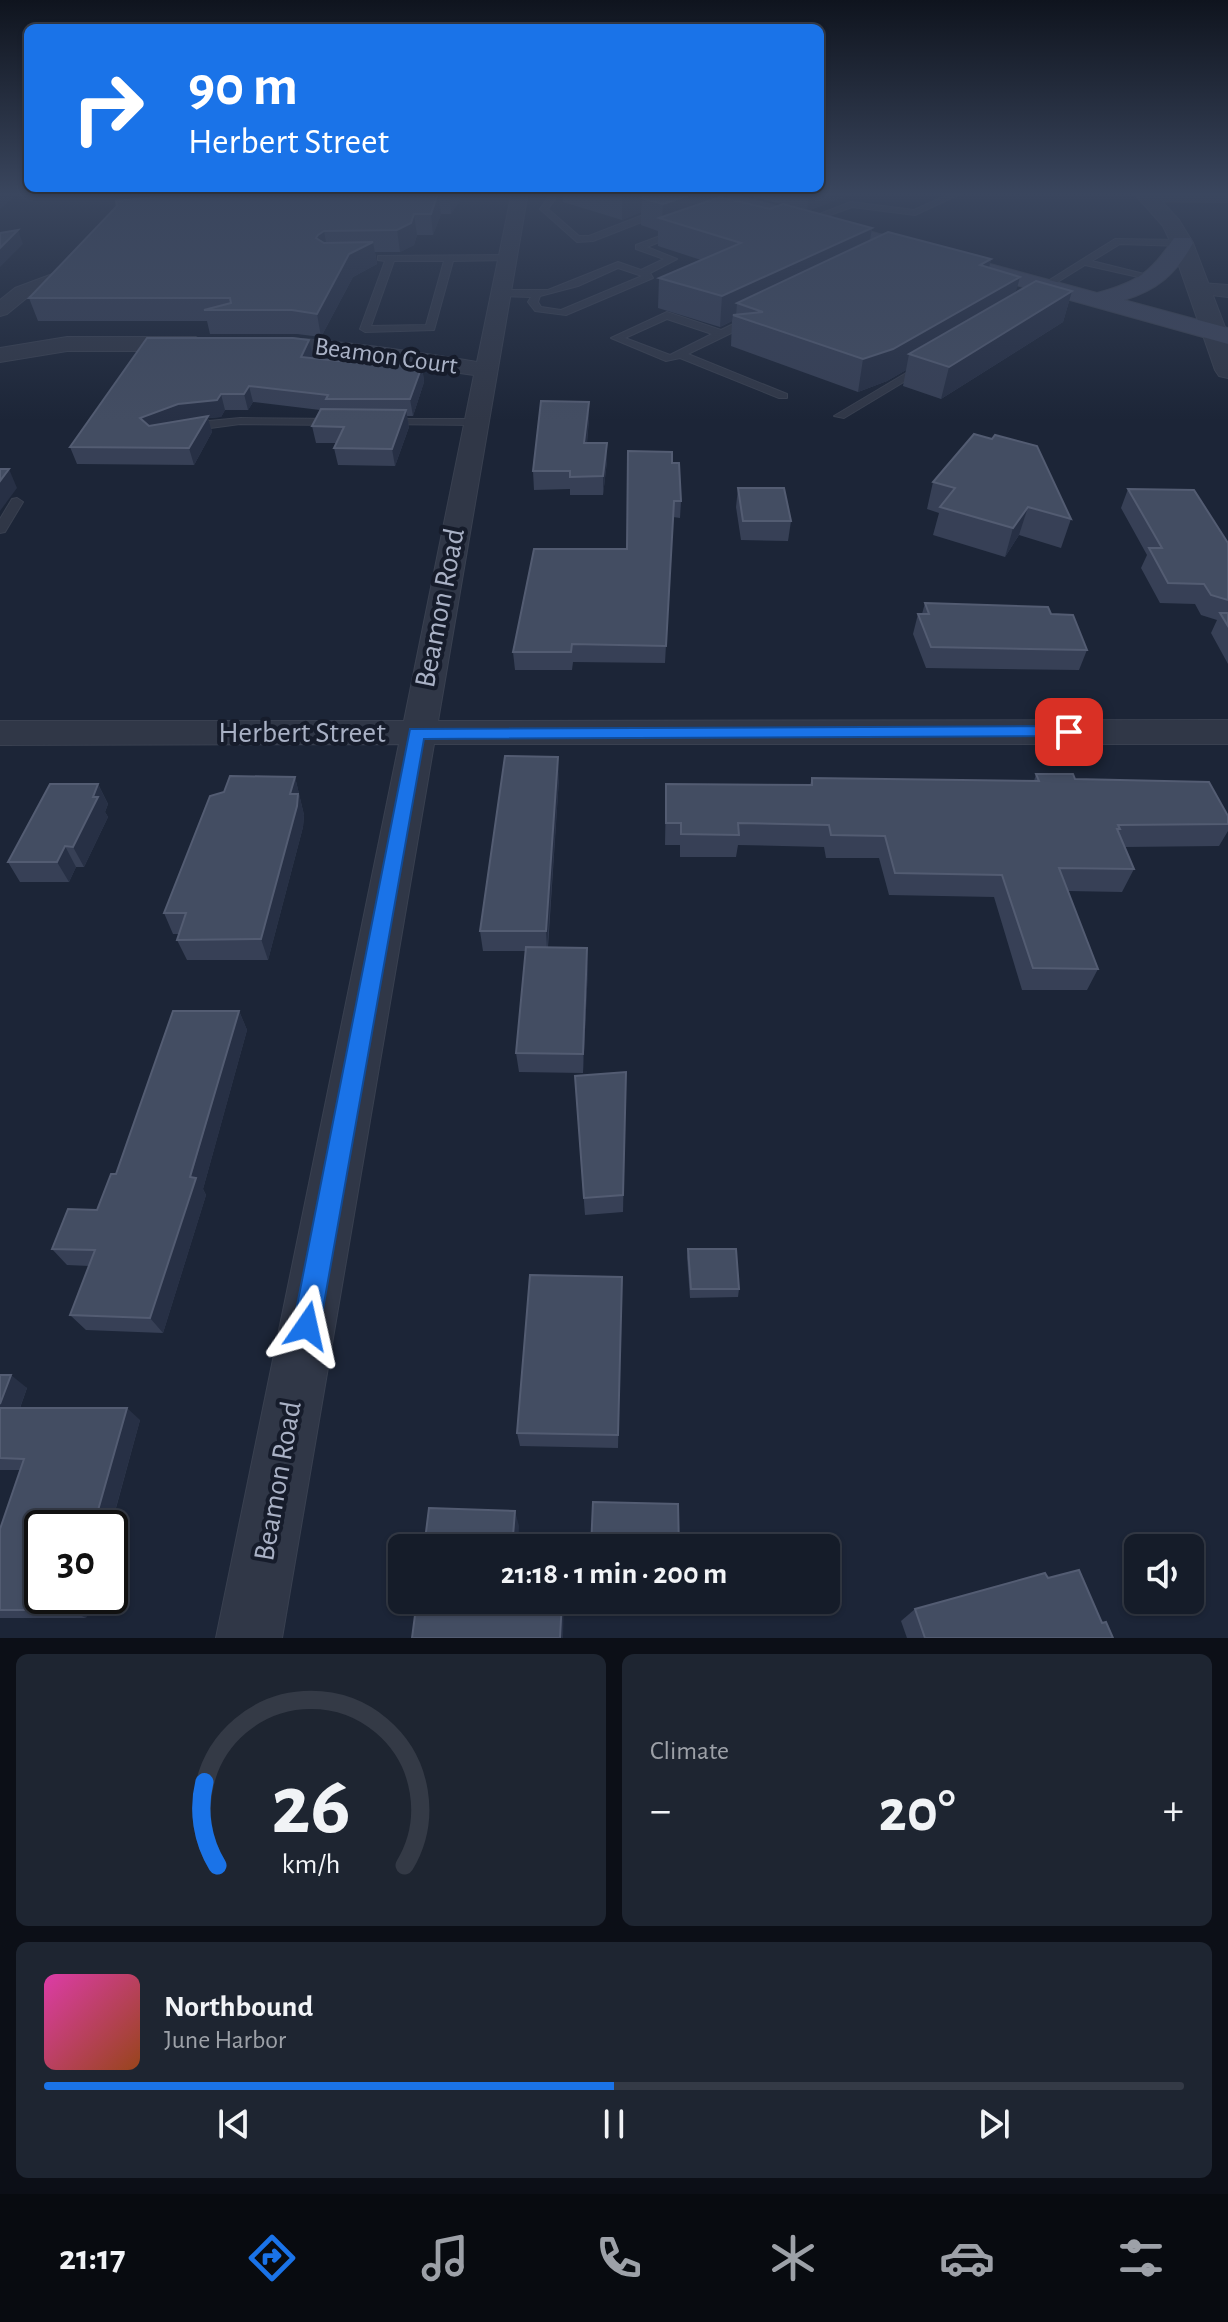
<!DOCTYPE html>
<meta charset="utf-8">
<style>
body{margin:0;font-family:"Alegreya Sans",sans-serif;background:#1e2531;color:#f1f3f6;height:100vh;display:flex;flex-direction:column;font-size:30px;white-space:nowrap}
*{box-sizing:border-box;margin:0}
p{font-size:26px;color:#9da1a8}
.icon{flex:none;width:44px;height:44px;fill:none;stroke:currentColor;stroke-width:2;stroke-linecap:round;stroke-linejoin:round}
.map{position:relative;height:1638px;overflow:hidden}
.details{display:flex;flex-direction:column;gap:16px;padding:16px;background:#0c0f17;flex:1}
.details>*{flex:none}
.guide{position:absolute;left:24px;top:24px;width:800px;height:168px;border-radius:12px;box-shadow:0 2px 6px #0004,0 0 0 2px #343a46;background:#1a73e8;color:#fff;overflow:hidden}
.fabs{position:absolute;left:1124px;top:1534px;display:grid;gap:16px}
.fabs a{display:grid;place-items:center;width:80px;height:80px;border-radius:12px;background:#151c29;box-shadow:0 2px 6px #0004,0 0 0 2px #343a46;font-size:40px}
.speed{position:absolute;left:24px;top:1510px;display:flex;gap:16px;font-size:40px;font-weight:700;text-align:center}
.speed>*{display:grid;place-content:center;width:104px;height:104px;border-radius:50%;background:#151c29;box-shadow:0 2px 6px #0004,0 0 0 2px #343a46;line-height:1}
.speed .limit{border:4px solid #111;border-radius:12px;background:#fff;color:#111}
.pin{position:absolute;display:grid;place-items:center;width:68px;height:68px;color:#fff;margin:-34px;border-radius:16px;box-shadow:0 4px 12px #0006}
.me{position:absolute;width:88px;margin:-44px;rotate:11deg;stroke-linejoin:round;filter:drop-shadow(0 0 6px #0008)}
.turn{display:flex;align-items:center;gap:28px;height:168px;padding:0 32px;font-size:36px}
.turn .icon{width:104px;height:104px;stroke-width:2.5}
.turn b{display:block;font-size:56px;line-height:68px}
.big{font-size:60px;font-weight:700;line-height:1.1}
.details .card{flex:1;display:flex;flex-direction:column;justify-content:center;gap:12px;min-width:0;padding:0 28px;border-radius:12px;background:#1e2531}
.details .dial{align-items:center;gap:0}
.dial svg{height:208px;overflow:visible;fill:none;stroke:#343a46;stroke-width:7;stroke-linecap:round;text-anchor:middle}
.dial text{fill:#f1f3f6;stroke:none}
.song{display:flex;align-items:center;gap:24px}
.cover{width:96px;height:96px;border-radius:12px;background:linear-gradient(135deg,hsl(320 70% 55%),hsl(20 70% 35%))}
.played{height:8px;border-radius:4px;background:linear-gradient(90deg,#1a73e8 50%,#343a46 50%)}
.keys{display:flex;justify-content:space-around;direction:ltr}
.heat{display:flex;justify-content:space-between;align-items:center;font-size:44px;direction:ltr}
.details .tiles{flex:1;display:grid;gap:16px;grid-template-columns:1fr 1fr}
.card:last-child{grid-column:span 2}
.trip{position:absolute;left:388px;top:1534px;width:452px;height:80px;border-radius:12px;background:#151c29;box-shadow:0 2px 6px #0004,0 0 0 2px #343a46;font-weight:700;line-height:80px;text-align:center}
.tabs{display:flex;height:128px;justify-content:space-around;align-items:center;background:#080b10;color:#9da1a8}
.tabs .icon{width:56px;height:56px}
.tabs .active{color:#1a73e8}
.tabs b{font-size:36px;color:#f1f3f6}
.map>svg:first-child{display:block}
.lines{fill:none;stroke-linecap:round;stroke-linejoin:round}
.service-casing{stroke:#394050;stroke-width:2}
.minor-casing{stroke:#394050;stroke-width:2}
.tertiary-casing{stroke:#394050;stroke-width:2}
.secondary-casing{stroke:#394050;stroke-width:2}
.service{fill:#303747;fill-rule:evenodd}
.minor{fill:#303747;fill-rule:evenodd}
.tertiary{fill:#303747;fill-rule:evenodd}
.secondary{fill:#3d455b;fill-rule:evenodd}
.wall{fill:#374056}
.shaded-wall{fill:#273045}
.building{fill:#434d62;stroke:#535c72;stroke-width:2}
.route{fill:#1a73e8;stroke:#114b97;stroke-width:2}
.labels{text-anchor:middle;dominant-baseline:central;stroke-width:8;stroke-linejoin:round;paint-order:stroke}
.far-street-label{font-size:26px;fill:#a9b1c5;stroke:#161c2b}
.street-label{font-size:30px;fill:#a9b1c5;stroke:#161c2b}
</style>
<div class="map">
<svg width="1228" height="1638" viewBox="0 0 1228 1638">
<rect width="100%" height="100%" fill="#1c2537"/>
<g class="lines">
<g class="service-casing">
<g id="service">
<path d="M 552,192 L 560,192 L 548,209 L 579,236 L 589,236 L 651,212 L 650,207 L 660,210 L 657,216 L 593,241 L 577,242 L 540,209 Z"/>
<path d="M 954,192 L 964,192 L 915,215 L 852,207 L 811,222 L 804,220 L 851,202 L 914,210 Z"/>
<path d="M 676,230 L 683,232 L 647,247 L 677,259 L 650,273 L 653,278 L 566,315 L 535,311 L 528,302 L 531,297 L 500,296 L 495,293 L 500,290 L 548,290 L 618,262 L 641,270 L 664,259 L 636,249 L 636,245 ZM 618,268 L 642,276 L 561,310 L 541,307 L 538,302 L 540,296 L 578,286 Z"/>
<path d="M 1115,239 L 1182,240 L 1186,243 L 1182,246 L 1120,244 L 1092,261 L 1156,277 L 1156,281 L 1085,265 L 1048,288 L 1040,286 Z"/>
<path d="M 506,255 L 509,260 L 453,261 L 434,330 L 365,332 L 360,329 L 385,261 L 378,260 L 378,256 ZM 394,261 L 444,261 L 426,325 L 371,326 Z"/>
<path d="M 667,312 L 721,330 L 750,316 L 758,316 L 758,320 L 688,354 L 787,394 L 787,398 L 779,398 L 680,358 L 666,361 L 611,338 ZM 667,319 L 712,334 L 670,355 L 625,338 Z"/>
<path d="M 923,363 L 927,364 L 927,368 L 844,418 L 834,416 Z"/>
<path d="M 240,418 L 338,419 L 344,422 L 338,425 L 240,424 L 188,431 L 182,427 L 188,423 Z"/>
<path d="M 383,419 L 475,419 L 481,422 L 475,425 L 379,424 L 377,422 Z"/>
<path d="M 17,498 L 23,502 L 5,532 L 0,533 L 0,519 L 12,499 Z"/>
</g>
</g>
<g class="minor-casing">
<g id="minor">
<path d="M 512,192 L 528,192 L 438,721 L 1228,720 L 1228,744 L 434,744 L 282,1638 L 216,1638 L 399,744 L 0,745 L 0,721 L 404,721 L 474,375 L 325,354 L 258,351 L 247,344 C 261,325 445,357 477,362 Z"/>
<path d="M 1149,192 L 1228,192 L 1228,202 L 1143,201 L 1141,197 Z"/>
<path d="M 66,269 L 73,271 L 76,275 L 73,279 L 29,296 L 7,314 L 0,316 L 0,300 L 15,288 Z"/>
<path d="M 1201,283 L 1228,285 L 1228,297 L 1194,293 L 1191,289 Z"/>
<path d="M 67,337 L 196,337 L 207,344 L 196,351 L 67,351 L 0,362 L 0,348 Z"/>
</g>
</g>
<g class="tertiary-casing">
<path id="tertiary" d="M 1133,192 L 1153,192 L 1179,220 L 1193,243 L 1228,335 L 1228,378 L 1219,376 L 1215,370 L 1171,243 L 1163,226 Z"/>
</g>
<g class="secondary-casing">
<path id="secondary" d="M 694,192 L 725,192 L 1097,293 C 1137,282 1151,273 1174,238 L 1190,238 L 1193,243 C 1176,274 1157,290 1124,300 L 1228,328 L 1228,344 L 697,196 Z"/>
</g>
<use href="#service" class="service"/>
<use href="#minor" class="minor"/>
<use href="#tertiary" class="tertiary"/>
<use href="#secondary" class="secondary"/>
</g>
<g class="wall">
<path d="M 462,192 L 459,202 L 451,214 L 441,214 L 433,235 L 417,235 L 414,245 L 400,252 L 375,252 L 377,264 L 353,277 L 321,337 L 297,334 L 210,334 L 207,321 L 38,321 L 29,298 L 117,206 Z"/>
<path d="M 563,192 L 728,192 L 727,199 L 770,209 L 782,204 L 735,192 L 856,192 L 808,211 L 872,228 L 870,241 L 991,259 L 989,268 L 1016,293 L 1072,291 L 1063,322 L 941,399 L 903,386 L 906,370 L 887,381 L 858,392 L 731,346 L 732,321 L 720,327 L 658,308 L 659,278 L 701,260 L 658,246 L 658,231 L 641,225 L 641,212 L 622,220 L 563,202 Z"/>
<path d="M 309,340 L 313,356 L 312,359 L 376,365 L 422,366 L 424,382 L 413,416 L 407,416 L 409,427 L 395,466 L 338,465 L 334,448 L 337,443 L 316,443 L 312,426 L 320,410 L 253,402 L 248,410 L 225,410 L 221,417 L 208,418 L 212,432 L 194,465 L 77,464 L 70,447 Z"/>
<path d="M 589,402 L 589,419 L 587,443 L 607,443 L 607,461 L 603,495 L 570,495 L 570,489 L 534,490 L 533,471 Z"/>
<path d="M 672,463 L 681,501 L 680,518 L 673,517 L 665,663 L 573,662 L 572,670 L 515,670 L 513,652 L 627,549 Z"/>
<path d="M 933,482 L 1071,519 L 1061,548 L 1019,535 L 1005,557 L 933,535 L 939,513 L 927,509 Z"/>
<path d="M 738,488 L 791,521 L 788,541 L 741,540 L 736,507 Z"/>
<path d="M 1128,489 L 1228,543 L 1228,664 L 1211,633 L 1217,620 L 1201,615 L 1195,604 L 1160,603 L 1141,568 L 1147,555 L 1121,508 Z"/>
<path d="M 925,603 L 1051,614 L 1087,650 L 1079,670 L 926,668 L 913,634 L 918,614 L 922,614 Z"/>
<path d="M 1036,774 L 1075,779 L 1228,816 L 1228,831 L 1219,846 L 1125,847 L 1134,869 L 1122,892 L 1068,891 L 1098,969 L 1087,990 L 1022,990 L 994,897 L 889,895 L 879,858 L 826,858 L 824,847 L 738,845 L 736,857 L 680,857 L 680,845 L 665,845 L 666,784 L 810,785 L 812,778 L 1034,781 Z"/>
<path d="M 295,777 L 304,815 L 303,827 L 268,960 L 187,960 L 177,940 L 179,934 L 173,934 L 164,913 Z"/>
<path d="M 559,778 L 548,947 L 588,968 L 583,1073 L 519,1072 L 516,1053 L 526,951 L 483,951 L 480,931 Z"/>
<path d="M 98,784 L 108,804 L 105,812 L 108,817 L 84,867 L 76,867 L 69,882 L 20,882 L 8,862 Z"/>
<path d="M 239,1011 L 247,1030 L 203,1189 L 206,1195 L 163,1333 L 86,1330 L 70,1315 L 89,1266 L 67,1265 L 52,1249 L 97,1210 L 116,1174 Z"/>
<path d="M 626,1072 L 623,1212 L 585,1215 L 576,1095 Z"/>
<path d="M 688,1249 L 739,1289 L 738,1297 L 690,1298 L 687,1257 Z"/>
<path d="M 622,1277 L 618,1448 L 520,1446 L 517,1433 Z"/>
<path d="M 0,1375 L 27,1388 L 20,1408 L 140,1420 L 86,1618 L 0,1618 L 0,1529 L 20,1470 L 0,1470 Z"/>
<path d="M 1048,1578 L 1102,1623 L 1113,1638 L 907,1638 L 901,1621 L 915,1609 Z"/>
</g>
<g class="shaded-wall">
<path d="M 0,192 L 20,192 L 0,209 Z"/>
<path d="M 450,192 L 462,192 L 459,202 L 451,214 L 449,193 Z"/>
<path d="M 622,192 L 643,192 L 641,212 L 622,220 Z"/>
<path d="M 698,192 L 728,192 L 727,207 L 662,219 L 663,204 Z"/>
<path d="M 809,192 L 856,192 L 807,211 Z"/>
<path d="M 438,193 L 441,214 L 433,235 L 431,214 Z"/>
<path d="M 414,214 L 417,235 L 414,245 L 400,252 L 397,230 Z"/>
<path d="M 872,228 L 867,256 L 737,303 L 736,316 L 733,315 L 732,321 L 720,327 L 722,296 Z"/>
<path d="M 18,230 L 23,244 L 0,267 L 0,248 Z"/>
<path d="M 324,231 L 328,253 L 316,238 L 318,235 Z"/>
<path d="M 373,242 L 377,264 L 353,277 L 321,337 L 317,314 L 349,254 Z"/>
<path d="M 991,259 L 984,289 L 980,265 Z"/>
<path d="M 1020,277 L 1012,307 L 909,354 L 906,370 L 887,381 L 858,392 L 863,359 Z"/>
<path d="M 1072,291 L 1063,322 L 941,399 L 949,367 Z"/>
<path d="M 309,340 L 313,356 L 304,374 L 301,357 Z"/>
<path d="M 422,366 L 424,382 L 413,416 L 410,399 Z"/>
<path d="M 249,386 L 253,402 L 248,410 L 244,394 Z"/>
<path d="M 221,394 L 225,410 L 221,417 L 208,418 L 212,432 L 194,465 L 189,448 L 145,435 L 140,418 L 178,404 Z"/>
<path d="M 589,402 L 589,419 L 585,461 L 584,443 Z"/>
<path d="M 406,410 L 409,427 L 395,466 L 392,449 Z"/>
<path d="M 607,443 L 607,461 L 603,495 L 603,476 Z"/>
<path d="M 9,469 L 17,488 L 0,511 L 0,481 Z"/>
<path d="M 1028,507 L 1019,535 L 1005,557 L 1013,528 Z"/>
<path d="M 558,757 L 559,778 L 547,951 L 546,931 Z"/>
<path d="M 295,777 L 304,815 L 303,827 L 268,960 L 261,939 L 290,794 Z"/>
<path d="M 98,784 L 108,804 L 105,812 L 108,817 L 84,867 L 73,847 Z"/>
<path d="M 65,846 L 76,867 L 69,882 L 57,862 Z"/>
<path d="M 587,948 L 588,968 L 583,1073 L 583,1054 Z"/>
<path d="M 239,1011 L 247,1030 L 203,1189 L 206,1195 L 163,1333 L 150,1318 Z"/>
<path d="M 11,1375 L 27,1388 L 15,1421 L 0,1409 L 0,1404 Z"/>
<path d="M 127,1408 L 140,1420 L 110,1529 L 110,1528 L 93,1528 Z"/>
<path d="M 515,1511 L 519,1526 L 518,1548 L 512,1548 Z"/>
<path d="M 73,1596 L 92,1596 L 86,1618 L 69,1610 Z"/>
<path d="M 562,1600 L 564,1600 L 563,1638 L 560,1638 Z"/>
</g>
<g class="building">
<path d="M 204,192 L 450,192 L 449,193 L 438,193 L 431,214 L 414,214 L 411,223 L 397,230 L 324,231 L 318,235 L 316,238 L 324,243 L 373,242 L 349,254 L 317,314 L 292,310 L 204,310 L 231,303 L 230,298 L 29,298 L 117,206 L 116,201 Z"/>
<path d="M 659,192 L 698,192 L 663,204 L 641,198 Z"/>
<path d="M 720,197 L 770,209 L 783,204 L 872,228 L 722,296 L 659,278 L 741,243 L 659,218 Z"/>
<path d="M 18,230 L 0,248 L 0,233 Z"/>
<path d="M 888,232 L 991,259 L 980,265 L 1020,277 L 893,349 L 863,359 L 733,315 L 763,312 L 737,303 Z"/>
<path d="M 1036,281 L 1072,291 L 949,367 L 909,354 Z"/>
<path d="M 147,338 L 293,338 L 309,340 L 301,357 L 376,365 L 422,366 L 410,399 L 326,399 L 328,395 L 249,386 L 244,394 L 221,394 L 217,400 L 178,404 L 140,418 L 149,426 L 208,416 L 189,448 L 70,447 Z"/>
<path d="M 541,401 L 589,402 L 584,443 L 607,443 L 603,476 L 570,477 L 570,471 L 533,471 Z"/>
<path d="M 321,409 L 406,410 L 392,449 L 334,448 L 344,427 L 312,426 Z"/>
<path d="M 974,434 L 992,439 L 995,435 L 1037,446 L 1071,519 L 1028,507 L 1013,528 L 940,507 L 955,488 L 933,482 Z"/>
<path d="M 628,451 L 672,452 L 672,463 L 679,463 L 681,501 L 674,501 L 666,646 L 572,644 L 571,652 L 513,652 L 534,549 L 627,549 Z"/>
<path d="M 0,469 L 9,469 L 0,481 Z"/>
<path d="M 738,488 L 784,488 L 791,521 L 743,521 Z"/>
<path d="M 1128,489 L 1194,490 L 1228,543 L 1228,600 L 1211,595 L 1204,584 L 1168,583 L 1149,548 L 1162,548 Z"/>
<path d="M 925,603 L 1048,607 L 1051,614 L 1073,615 L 1087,650 L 931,647 L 918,614 L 929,614 Z"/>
<path d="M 1220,613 L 1228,613 L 1228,626 Z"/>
<path d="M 505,756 L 558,757 L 546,931 L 480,931 Z"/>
<path d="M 1036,774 L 1073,774 L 1075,779 L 1209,782 L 1228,816 L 1228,824 L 1118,825 L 1120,829 L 1117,829 L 1134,869 L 1059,868 L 1098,969 L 1033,968 L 1002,875 L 895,873 L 885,836 L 831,835 L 829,825 L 738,823 L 739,835 L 681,834 L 681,823 L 666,823 L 666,784 L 812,785 L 812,778 L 1039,781 Z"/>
<path d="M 230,776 L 295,777 L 290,794 L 298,794 L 297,806 L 261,939 L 177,940 L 186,913 L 164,913 L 210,796 L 224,792 Z"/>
<path d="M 50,784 L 98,784 L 93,797 L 98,797 L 73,847 L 65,846 L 57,862 L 8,862 Z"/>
<path d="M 526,947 L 587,948 L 583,1054 L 516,1053 Z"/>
<path d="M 173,1011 L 239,1011 L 190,1177 L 196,1178 L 150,1318 L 70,1315 L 95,1250 L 52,1249 L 68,1209 L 97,1210 L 111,1174 L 116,1174 Z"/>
<path d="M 626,1072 L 623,1195 L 584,1198 L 575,1076 Z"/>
<path d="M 688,1249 L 736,1249 L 739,1289 L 691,1289 Z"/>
<path d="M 530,1275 L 622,1277 L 618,1435 L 517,1433 Z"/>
<path d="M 0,1375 L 11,1375 L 0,1404 Z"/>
<path d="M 0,1408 L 127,1408 L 93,1528 L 42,1528 L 42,1596 L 73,1596 L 69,1610 L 0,1610 L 0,1529 L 24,1459 L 0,1458 Z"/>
<path d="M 593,1502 L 678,1504 L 679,1548 L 591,1548 Z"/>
<path d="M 429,1508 L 515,1511 L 512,1548 L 424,1548 Z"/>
<path d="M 1079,1570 L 1102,1623 L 1106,1622 L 1113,1638 L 925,1638 L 915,1609 L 1045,1573 L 1048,1578 Z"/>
<path d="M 417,1600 L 562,1600 L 560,1638 L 412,1638 Z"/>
</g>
<linearGradient id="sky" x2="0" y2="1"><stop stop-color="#0f141e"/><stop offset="0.46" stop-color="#3a465e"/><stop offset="1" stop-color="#3a465e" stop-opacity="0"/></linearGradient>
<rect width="1228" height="421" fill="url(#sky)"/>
<path class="route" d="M 1069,726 L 1075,728 L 1078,732 L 1075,736 L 424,739 L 320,1326 L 316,1335 L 307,1339 L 297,1335 L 293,1326 L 410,729 Z"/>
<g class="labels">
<g class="far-street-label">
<text transform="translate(386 356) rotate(8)">Beamon Court</text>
</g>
<g class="street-label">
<text transform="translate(440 608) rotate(-79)">Beamon Road</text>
<text x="302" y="733">Herbert Street</text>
<text transform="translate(278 1481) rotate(-80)">Beamon Road</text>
</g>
</g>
</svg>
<div class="fabs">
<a><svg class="icon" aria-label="sound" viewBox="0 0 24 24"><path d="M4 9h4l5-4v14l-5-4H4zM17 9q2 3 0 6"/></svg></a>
</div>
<div class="speed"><div class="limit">30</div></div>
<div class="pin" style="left:1069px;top:732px;background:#d93025"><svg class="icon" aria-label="arrive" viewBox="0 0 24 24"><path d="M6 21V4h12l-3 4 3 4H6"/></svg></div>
<svg class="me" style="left:307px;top:1326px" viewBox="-20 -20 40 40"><path d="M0-17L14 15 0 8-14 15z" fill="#1a73e8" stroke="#fff" stroke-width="4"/></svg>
<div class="trip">21:18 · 1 min · 200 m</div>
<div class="guide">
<div class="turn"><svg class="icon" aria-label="right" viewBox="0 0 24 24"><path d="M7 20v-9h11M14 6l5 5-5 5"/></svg><div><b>90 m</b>Herbert Street</div></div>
</div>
</div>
<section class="details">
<div class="tiles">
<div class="card dial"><svg viewBox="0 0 100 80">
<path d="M14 69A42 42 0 1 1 86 69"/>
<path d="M14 69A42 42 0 0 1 9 37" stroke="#1a73e8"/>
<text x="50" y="56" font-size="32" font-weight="700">26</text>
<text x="50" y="72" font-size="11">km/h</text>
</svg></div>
<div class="card"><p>Climate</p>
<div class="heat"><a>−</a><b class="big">20°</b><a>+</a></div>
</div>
<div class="card">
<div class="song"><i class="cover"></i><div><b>Northbound</b><p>June Harbor</p></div></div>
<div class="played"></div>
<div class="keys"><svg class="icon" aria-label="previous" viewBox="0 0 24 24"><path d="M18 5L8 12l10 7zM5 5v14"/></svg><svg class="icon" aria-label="pause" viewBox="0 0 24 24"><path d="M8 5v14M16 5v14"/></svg><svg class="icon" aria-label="next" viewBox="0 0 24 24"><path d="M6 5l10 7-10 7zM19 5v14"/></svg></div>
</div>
</div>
</section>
<nav class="tabs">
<b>21:17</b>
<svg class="icon active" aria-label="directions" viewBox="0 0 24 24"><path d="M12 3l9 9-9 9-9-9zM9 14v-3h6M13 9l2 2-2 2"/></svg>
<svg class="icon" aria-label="music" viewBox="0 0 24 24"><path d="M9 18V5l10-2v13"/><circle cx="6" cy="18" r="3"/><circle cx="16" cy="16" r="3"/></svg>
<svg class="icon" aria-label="phone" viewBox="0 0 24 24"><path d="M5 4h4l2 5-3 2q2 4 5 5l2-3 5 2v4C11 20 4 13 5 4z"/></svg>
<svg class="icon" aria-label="climate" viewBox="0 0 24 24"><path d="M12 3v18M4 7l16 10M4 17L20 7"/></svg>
<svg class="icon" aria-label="car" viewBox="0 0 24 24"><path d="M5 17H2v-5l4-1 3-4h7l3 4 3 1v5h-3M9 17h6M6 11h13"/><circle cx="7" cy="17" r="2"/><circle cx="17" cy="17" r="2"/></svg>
<svg class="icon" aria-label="filters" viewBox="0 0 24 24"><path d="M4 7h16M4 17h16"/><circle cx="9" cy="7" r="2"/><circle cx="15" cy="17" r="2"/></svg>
</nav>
